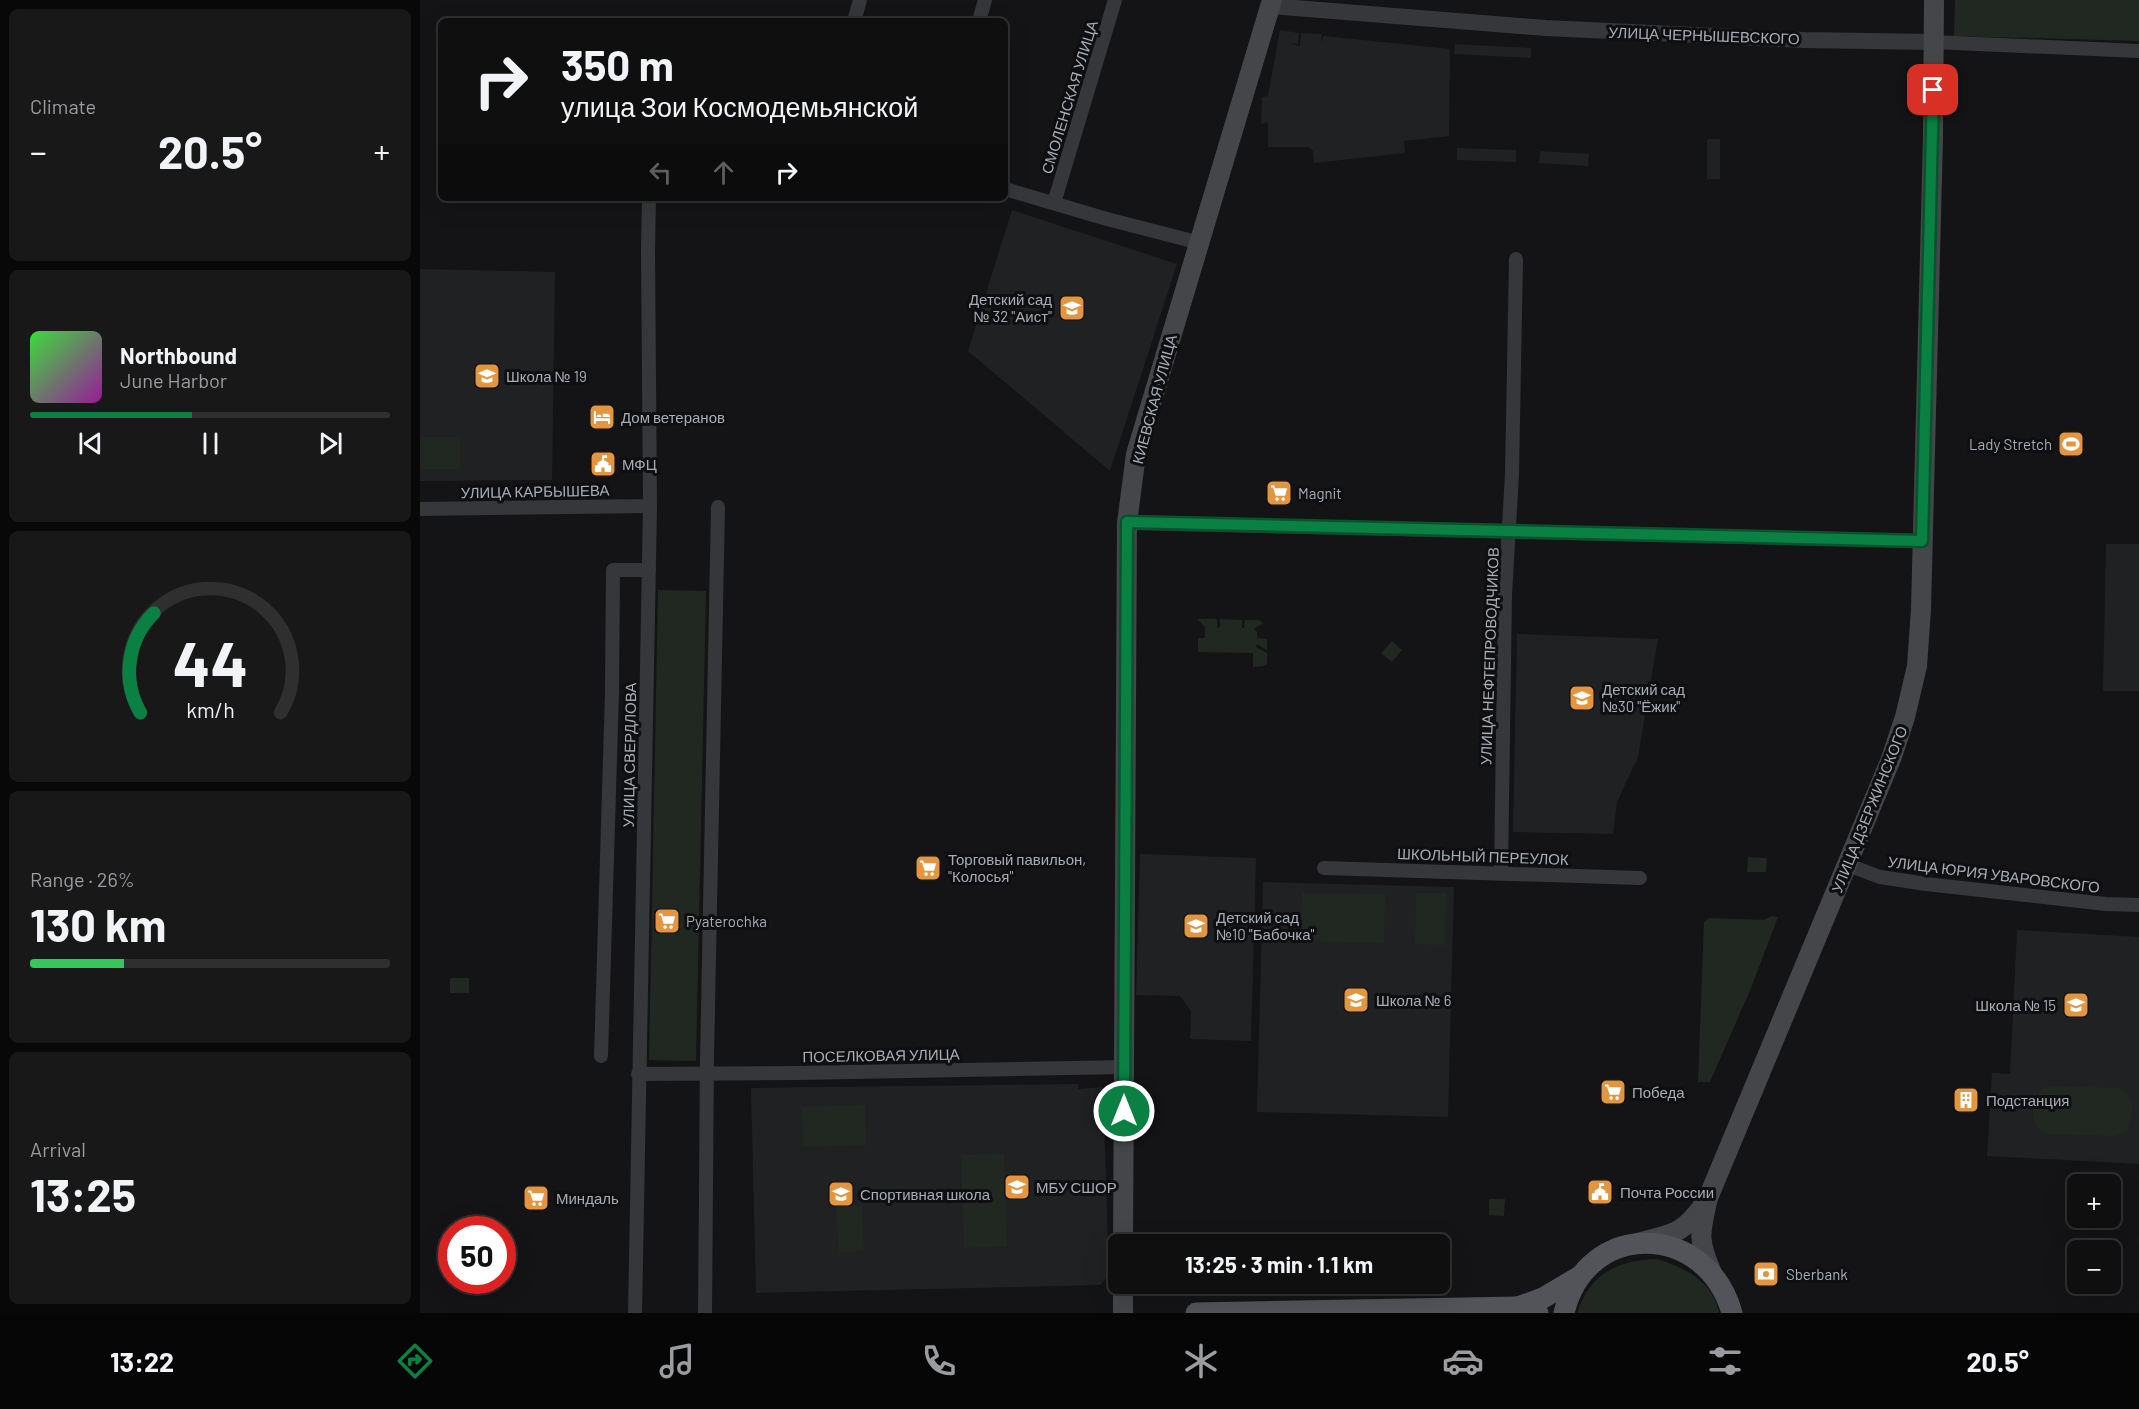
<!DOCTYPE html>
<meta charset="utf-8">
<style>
body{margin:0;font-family:Barlow,sans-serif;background:#181819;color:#f1f3f6;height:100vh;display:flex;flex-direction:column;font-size:22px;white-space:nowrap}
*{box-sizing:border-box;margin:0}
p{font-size:20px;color:#9b9c9f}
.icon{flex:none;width:33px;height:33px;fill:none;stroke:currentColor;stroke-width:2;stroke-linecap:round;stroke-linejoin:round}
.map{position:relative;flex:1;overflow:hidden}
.sheet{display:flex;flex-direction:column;gap:9px;padding:9px;background:#080809;width:420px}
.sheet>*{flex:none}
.top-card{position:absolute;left:18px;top:18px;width:570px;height:183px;border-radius:9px;box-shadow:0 6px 24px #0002,0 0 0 2px #2f2f30;background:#0f0f10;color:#f1f3f6;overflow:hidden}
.tools{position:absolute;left:1647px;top:1174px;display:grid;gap:12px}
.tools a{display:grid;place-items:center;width:54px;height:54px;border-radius:9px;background:#0f0f10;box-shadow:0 6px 24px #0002,0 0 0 2px #2f2f30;font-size:30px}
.speed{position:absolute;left:18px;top:1216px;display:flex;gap:12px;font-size:30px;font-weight:700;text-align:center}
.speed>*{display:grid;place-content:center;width:78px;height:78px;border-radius:50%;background:#0f0f10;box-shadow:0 6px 24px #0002,0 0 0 2px #2f2f30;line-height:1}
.speed .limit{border:9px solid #d22;background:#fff;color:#111}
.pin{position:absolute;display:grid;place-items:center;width:51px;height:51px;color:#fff;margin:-26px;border-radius:12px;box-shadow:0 3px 9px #0006}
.me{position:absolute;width:66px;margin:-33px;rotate:0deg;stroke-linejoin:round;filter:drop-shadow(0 0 4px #0008)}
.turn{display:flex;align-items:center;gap:21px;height:126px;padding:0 24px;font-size:27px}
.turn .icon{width:78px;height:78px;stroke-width:2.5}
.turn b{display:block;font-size:42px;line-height:51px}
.lanes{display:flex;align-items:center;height:57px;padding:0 24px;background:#0003;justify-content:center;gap:30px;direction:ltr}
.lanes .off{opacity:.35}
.big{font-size:45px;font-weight:700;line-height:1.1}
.sheet .card{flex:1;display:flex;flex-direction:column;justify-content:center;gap:9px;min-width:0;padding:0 21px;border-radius:9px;background:#181819}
.sheet .dial{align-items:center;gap:0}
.dial svg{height:156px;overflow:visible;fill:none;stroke:#2f2f30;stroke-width:7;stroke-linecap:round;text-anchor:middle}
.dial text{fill:#f1f3f6;stroke:none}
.song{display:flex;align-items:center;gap:18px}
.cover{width:72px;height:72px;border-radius:9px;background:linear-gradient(135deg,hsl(120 70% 55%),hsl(300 70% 35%))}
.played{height:6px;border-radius:3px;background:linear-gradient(90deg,#0b8043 45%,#2f2f30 45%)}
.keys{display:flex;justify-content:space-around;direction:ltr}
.heat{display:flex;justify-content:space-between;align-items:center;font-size:33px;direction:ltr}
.charge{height:9px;border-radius:4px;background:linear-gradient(90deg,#34c759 26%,#2f2f30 0)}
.trip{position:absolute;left:688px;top:1234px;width:342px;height:60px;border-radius:9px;background:#0f0f10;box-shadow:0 6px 24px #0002,0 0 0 2px #2f2f30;font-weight:700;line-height:60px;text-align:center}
.tabs{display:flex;height:96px;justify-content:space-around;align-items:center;background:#060606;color:#9b9c9f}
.tabs .icon{width:42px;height:42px}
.tabs .selected{color:#0b8043}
.tabs b{font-size:27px;color:#f1f3f6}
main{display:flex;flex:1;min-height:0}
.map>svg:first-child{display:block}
.built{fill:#202123}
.green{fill:#212821}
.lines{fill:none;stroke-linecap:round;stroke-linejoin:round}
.minor{stroke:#35373a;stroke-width:14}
.tertiary{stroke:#35373a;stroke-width:16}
.secondary{stroke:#44464a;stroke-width:20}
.primary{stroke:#525459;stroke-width:21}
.route-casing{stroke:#07532c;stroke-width:15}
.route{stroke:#0b8043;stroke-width:10}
.labels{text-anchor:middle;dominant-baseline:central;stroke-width:6;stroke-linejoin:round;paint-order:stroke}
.street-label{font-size:15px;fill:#a7adb5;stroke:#0f0f11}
.poi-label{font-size:15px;fill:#a7adb5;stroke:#0f0f11;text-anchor:start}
</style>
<main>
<section class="sheet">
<div class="card"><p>Climate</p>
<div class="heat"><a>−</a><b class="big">20.5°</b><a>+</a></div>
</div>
<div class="card">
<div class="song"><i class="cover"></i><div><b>Northbound</b><p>June Harbor</p></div></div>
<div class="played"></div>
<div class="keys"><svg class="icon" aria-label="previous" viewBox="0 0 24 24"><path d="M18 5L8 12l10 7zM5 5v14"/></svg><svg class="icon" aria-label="pause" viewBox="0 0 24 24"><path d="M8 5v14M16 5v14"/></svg><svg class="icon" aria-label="next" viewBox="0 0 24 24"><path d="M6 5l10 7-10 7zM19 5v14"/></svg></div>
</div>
<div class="card dial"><svg viewBox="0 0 100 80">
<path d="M14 69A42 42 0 1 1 86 69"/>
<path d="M14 69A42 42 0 0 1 21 18" stroke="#0b8043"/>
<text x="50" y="56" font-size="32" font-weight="700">44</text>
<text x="50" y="72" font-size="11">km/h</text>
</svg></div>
<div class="card"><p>Range · 26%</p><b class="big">130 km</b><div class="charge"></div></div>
<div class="card"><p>Arrival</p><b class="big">13:25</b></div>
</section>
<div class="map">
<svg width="1719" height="1313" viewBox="0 0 1719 1313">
<rect width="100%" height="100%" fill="#141416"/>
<g class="built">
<path d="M 860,30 L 879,33 L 878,44 L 869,43 L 880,46 L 881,33 L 901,34 L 902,43 L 903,36 L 1030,49 L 1029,136 L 984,141 L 985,153 L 894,163 L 893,151 L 888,147 L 848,147 L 848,122 L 841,124 L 842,97 L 848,96 Z"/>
<path d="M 1035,44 L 1111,48 L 1111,58 L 1034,54 Z"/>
<rect x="1287" y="139" width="13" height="40"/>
<path d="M 1037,148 L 1096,150 L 1096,162 L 1037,160 Z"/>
<path d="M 1120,151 L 1169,154 L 1168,166 L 1119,163 Z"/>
<path d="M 592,210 L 757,264 L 690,471 L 548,351 Z"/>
<path d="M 0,269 L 135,272 L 132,480 L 0,481 Z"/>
<path d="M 1686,544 L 1719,544 L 1719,691 L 1683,691 Z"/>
<path d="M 1097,634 L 1238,639 L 1218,757 L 1197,802 L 1193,834 L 1093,832 Z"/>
<path d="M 720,854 L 836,858 L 831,1041 L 770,1039 L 771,1011 L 760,996 L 716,995 Z"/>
<path d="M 843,882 L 1034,887 L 1028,1117 L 837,1112 Z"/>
<path d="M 1597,930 L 1719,937 L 1719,1164 L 1567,1156 L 1572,1073 L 1590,1074 Z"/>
<path d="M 658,1084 L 658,1089 L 683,1087 L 689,1275 L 680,1285 L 336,1293 L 331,1088 Z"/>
</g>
<g class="green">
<path d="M 1535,0 L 1719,0 L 1719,41 L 1534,36 Z"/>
<rect x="0" y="437" width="40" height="32"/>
<path d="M 238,590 L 286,591 L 276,1061 L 229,1060 Z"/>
<path d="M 777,619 L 797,619 L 797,628 L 800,627 L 800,619 L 822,620 L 822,628 L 824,628 L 825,620 L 838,620 L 843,623 L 834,629 L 837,632 L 837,638 L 847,639 L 847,650 L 837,644 L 836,647 L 847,653 L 847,664 L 843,666 L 833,667 L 833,653 L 778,652 L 778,638 L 785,638 L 785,627 Z"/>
<path d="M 972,641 L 982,650 L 972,662 L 961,653 Z"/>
<path d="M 1328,857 L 1347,858 L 1346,872 L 1327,872 Z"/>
<path d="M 882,893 L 965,894 L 964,943 L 881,941 Z"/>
<path d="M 996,893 L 1026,893 L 1025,945 L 995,944 Z"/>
<path d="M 1351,916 L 1358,917 L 1331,988 L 1290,1082 L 1278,1082 L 1284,922 L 1289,918 L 1344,920 Z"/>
<rect x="30" y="978" width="19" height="15"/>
<path d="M 1629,1086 L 1698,1088 C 1716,1093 1714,1116 1707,1131 L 1696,1136 L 1628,1134 C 1606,1128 1609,1092 1629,1086 Z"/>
<path d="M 445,1105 L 446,1145 L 383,1147 L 382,1107 Z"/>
<path d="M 584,1154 L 587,1246 L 544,1248 L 541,1155 Z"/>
<path d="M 1069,1199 L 1085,1199 L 1084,1216 L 1069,1215 Z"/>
<path d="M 442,1206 L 444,1251 L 419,1253 L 416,1207 Z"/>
<path d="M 1237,1259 C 1265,1268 1293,1281 1299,1313 L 1157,1313 C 1170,1273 1198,1260 1237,1259 Z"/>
</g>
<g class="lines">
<g class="minor">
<path d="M 434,21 L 440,0"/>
<path d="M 559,21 L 565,0"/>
<path d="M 1513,42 L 1719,51"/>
<path d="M 585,189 L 687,219 L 780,243"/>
<path d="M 634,203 L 695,0"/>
<path d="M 0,509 L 230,506"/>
<path d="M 707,523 L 1502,541"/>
<path d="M 1428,865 L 1460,877 L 1506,884 L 1686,904 L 1719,905"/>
<path d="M 904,868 L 1220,878"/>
<path d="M 1081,873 L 1085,595 L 1092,474 L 1096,259"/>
<path d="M 181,1056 L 192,692 L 193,570 L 229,570"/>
<path d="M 218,1074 L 378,1073 L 704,1067"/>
<path d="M 215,1313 L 230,506 L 228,250 L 229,198"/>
<path d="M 285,1313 L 287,1058 L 298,507"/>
</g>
<path class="tertiary" d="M 850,6 L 1126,28 L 1384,40 L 1513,42"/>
<g class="secondary">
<path d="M 1218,1243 C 1254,1233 1262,1235 1285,1203"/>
<path d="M 703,1245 L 707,523 L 716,454 L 852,0"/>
<path d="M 1292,1273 C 1277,1239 1280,1233 1288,1198 L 1471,759 L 1485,717 L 1497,666 L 1501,609 L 1513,137 L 1514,0"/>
<path d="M 703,1313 L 703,1284"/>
</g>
<g class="primary">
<path d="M 1098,1307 L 1123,1298 L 1160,1276"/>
<path d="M 776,1313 L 1098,1307 L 1118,1313"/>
<path d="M 1144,1313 C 1166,1219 1286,1221 1312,1313"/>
</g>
</g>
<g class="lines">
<g class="route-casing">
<path id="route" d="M 704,1111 L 707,522 L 1502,541 L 1513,90"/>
</g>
<use href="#route" class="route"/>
</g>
<defs>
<g id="school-square" transform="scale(1.35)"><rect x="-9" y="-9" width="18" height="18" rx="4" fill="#e3963f" stroke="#0f0f11"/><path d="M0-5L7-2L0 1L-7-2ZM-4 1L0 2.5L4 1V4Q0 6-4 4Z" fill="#fff"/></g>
<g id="hotel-square" transform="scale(1.35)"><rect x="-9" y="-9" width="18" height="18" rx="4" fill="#e3963f" stroke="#0f0f11"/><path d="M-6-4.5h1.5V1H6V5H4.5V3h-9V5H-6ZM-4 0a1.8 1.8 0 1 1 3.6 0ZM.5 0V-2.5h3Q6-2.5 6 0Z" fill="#fff"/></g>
<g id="stadium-square" transform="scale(1.35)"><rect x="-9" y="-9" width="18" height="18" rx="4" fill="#e3963f" stroke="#0f0f11"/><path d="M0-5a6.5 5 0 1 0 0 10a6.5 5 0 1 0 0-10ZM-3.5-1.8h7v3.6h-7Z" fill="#fff"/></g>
<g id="civic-square" transform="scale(1.35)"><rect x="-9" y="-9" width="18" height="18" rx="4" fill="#e3963f" stroke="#0f0f11"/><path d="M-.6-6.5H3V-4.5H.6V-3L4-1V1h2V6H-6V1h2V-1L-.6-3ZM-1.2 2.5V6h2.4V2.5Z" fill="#fff"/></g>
<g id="supermarket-square" transform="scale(1.35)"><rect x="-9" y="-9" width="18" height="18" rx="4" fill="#e3963f" stroke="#0f0f11"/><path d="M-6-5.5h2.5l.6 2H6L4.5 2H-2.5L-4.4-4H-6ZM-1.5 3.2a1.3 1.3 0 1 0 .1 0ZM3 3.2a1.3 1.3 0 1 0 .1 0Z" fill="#fff"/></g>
<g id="building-square" transform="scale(1.35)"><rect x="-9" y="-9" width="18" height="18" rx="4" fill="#e3963f" stroke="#0f0f11"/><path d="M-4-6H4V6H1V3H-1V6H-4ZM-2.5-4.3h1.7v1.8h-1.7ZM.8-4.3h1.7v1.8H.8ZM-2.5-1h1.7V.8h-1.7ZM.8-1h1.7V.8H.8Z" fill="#fff"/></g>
<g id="bank-square" transform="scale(1.35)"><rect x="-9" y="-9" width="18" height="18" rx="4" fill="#e3963f" stroke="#0f0f11"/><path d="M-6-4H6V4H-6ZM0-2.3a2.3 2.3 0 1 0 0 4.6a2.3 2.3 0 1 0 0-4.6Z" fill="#fff"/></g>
</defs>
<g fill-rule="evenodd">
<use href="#school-square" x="652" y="308"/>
<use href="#school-square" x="67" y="376"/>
<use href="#hotel-square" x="182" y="417"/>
<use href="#stadium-square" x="1651" y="444"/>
<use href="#civic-square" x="183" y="464"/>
<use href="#supermarket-square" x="859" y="493"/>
<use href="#school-square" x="1162" y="698"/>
<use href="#supermarket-square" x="508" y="868"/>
<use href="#supermarket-square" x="247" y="921"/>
<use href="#school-square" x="776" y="926"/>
<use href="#school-square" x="936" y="1000"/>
<use href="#school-square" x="1656" y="1005"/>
<use href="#supermarket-square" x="1193" y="1092"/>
<use href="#building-square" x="1546" y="1100"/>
<use href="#school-square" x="597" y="1187"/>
<use href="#civic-square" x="1180" y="1192"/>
<use href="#school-square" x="421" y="1194"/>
<use href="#supermarket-square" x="116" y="1198"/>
<use href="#bank-square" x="1346" y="1274"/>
</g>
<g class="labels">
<g class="street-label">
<text transform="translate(1284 35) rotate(2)">УЛИЦА ЧЕРНЫШЕВСКОГО</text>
<text transform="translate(649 97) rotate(-73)">СМОЛЕНСКАЯ УЛИЦА</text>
<text transform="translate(734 399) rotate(-75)">КИЕВСКАЯ УЛИЦА</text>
<text transform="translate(115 491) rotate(-1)">УЛИЦА КАРБЫШЕВА</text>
<text transform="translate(1069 656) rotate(-88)">УЛИЦА НЕФТЕПРОВОДЧИКОВ</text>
<text transform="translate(209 755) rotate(-89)">УЛИЦА СВЕРДЛОВА</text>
<text transform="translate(1449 809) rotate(-68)">УЛИЦА ДЗЕРЖИНСКОГО</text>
<text transform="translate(1063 856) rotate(2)">ШКОЛЬНЫЙ ПЕРЕУЛОК</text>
<text transform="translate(1574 874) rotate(7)">УЛИЦА ЮРИЯ УВАРОВСКОГО</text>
<text transform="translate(461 1055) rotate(-1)">ПОСЕЛКОВАЯ УЛИЦА</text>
</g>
<g class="poi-label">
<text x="632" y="299" text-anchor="end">Детский сад<tspan x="632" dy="17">№ 32 "Аист"</tspan></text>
<text x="86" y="376">Школа № 19</text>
<text x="201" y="417">Дом ветеранов</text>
<text x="1632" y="444" text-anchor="end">Lady Stretch</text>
<text x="202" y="464">МФЦ</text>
<text x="878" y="493">Magnit</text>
<text x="1182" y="689">Детский сад<tspan x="1182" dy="17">№30 "Ёжик"</tspan></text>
<text x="528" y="859">Торговый павильон,<tspan x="528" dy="17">"Колосья"</tspan></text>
<text x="796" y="917">Детский сад<tspan x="796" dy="17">№10 "Бабочка"</tspan></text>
<text x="266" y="921">Pyaterochka</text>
<text x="956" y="1000">Школа № 6</text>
<text x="1636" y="1005" text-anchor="end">Школа № 15</text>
<text x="1212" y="1092">Победа</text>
<text x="1566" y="1100">Подстанция</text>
<text x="616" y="1187">МБУ СШОР</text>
<text x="1200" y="1192">Почта России</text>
<text x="440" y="1194">Спортивная школа</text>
<text x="136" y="1198">Миндаль</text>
<text x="1366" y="1274">Sberbank</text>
</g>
</g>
</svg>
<div class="tools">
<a>+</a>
<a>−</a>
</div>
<div class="speed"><div class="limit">50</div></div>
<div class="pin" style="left:1513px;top:90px;background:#d93025"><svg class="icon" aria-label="arrive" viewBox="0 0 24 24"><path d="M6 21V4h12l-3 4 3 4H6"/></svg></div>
<svg class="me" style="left:704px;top:1111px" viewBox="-20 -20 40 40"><circle r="17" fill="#0b8043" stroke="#fff" stroke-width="3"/><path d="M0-11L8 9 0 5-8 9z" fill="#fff"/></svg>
<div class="trip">13:25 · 3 min · 1.1 km</div>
<div class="top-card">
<div class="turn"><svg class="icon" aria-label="right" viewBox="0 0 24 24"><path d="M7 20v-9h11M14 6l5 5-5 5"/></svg><div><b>350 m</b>улица Зои Космодемьянской</div></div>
<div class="lanes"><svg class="icon off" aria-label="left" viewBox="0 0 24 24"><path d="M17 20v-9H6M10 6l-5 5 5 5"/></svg><svg class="icon off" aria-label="ahead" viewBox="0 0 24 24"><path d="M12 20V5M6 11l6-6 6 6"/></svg><svg class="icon" aria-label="right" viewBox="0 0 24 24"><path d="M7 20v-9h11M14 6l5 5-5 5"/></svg></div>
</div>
</div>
</main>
<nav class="tabs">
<b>13:22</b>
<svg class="icon selected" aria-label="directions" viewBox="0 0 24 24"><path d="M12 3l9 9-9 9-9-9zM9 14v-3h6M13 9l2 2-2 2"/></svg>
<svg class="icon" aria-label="music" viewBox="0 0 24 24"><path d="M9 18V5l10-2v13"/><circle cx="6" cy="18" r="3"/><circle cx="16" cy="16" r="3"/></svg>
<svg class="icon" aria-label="phone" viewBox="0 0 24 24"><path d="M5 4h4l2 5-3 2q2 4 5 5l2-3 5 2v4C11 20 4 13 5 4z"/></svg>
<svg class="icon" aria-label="climate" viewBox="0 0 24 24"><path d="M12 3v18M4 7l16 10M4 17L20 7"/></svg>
<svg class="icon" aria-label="car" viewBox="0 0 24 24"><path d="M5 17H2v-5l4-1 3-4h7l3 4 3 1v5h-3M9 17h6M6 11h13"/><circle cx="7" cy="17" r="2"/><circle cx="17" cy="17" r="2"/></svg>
<svg class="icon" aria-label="filters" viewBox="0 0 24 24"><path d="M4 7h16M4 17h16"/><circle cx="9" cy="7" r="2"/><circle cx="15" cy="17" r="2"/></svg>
<b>20.5°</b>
</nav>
